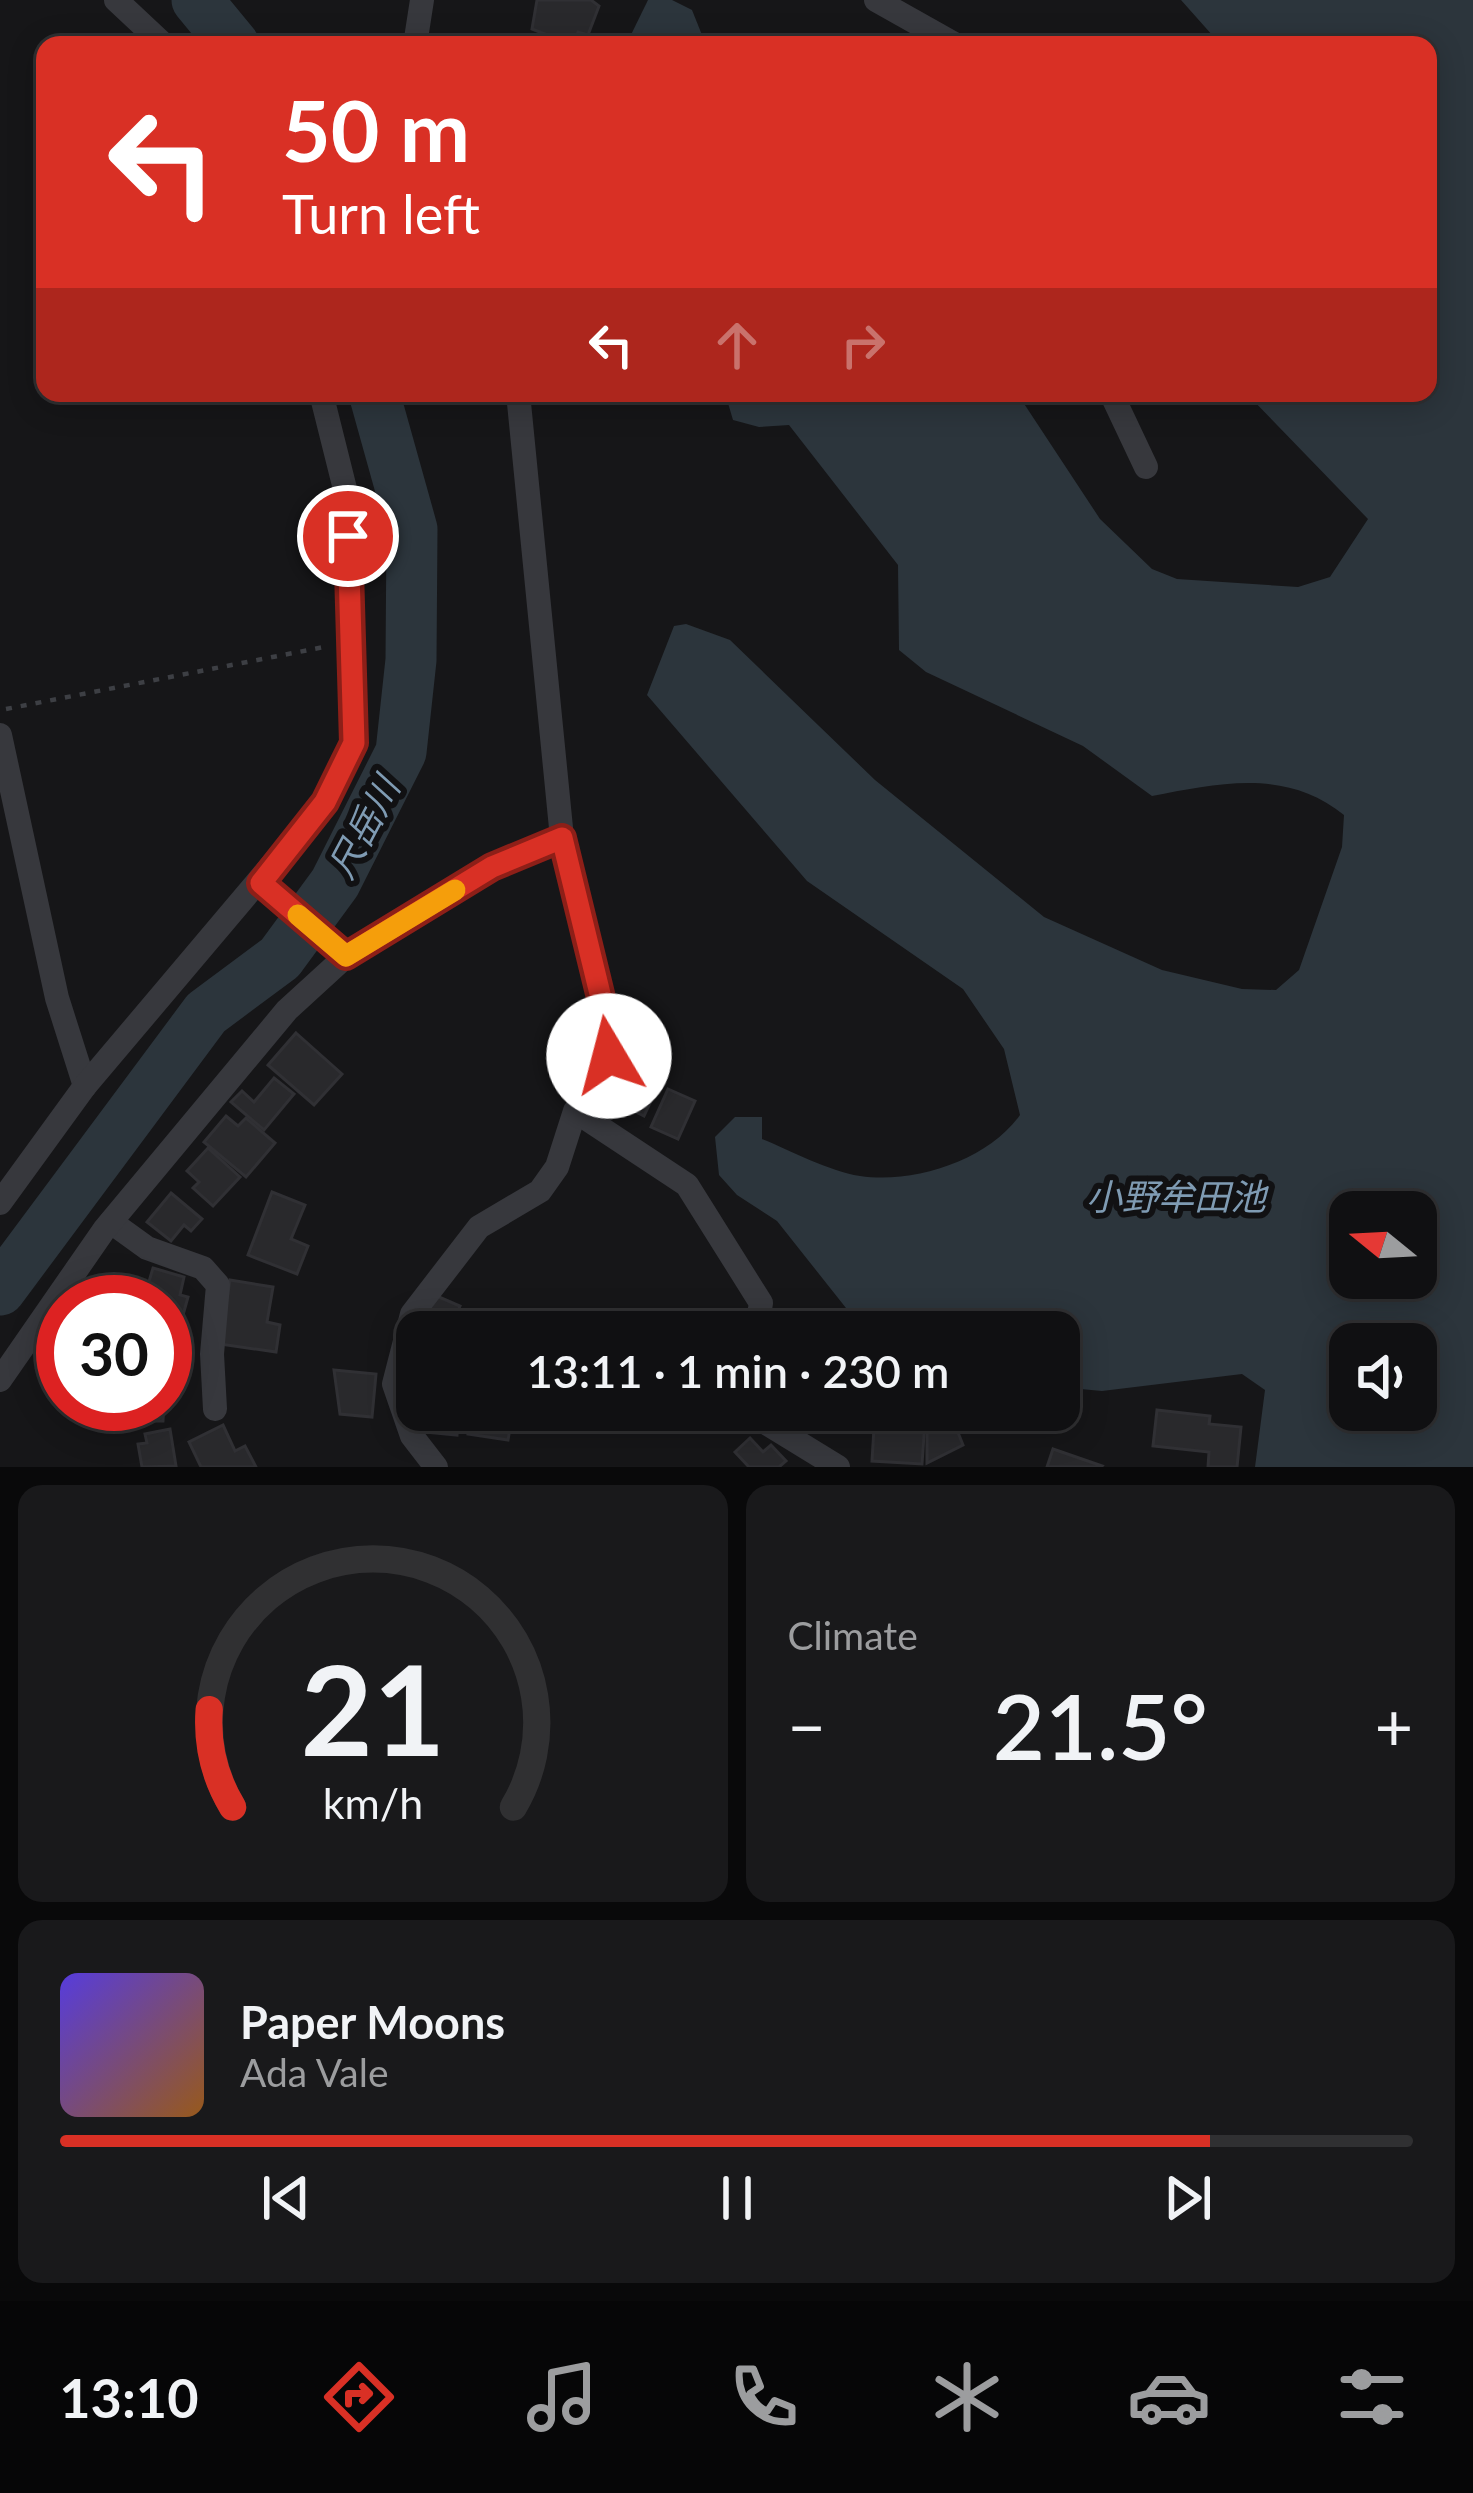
<!DOCTYPE html>
<meta charset="utf-8">
<style>
body{margin:0;font-family:Lato,"Noto Sans JP",sans-serif;background:#19191b;color:#f1f3f6;height:100vh;display:flex;flex-direction:column;font-size:45px;white-space:nowrap}
*{box-sizing:border-box;margin:0}
p{font-size:39px;color:#9c9d9f}
.icon{flex:none;width:66px;height:66px;fill:none;stroke:currentColor;stroke-width:2;stroke-linecap:round;stroke-linejoin:round}
.map{position:relative;height:1467px;overflow:hidden}
.side{display:flex;flex-direction:column;gap:18px;padding:18px;background:#09090a;flex:1}
.side>*{flex:none}
.top-card{position:absolute;left:36px;top:36px;width:1401px;height:366px;border-radius:24px;box-shadow:0 6px 30px #0003,0 0 0 3px #303032;background:#d93025;color:#fff;overflow:hidden}
.needle{width:78px;rotate:288deg}
.controls{position:absolute;left:1329px;top:1191px;display:grid;gap:24px}
.controls a{display:grid;place-items:center;width:108px;height:108px;border-radius:24px;background:#101012;box-shadow:0 6px 30px #0003,0 0 0 3px #303032;font-size:60px}
.speed{position:absolute;left:36px;top:1275px;display:flex;gap:24px;font-size:60px;font-weight:700;text-align:center}
.speed>*{display:grid;place-content:center;width:156px;height:156px;border-radius:50%;background:#101012;box-shadow:0 6px 30px #0003,0 0 0 3px #303032;line-height:1}
.speed .limit{border:18px solid #d22;background:#fff;color:#111}
.pin{position:absolute;display:grid;place-items:center;width:102px;height:102px;color:#fff;margin:-51px;border:6px solid #fff;border-radius:50%;box-shadow:0 3px 12px #0007}
.me{position:absolute;width:132px;margin:-66px;rotate:352deg;stroke-linejoin:round;filter:drop-shadow(0 0 9px #0008)}
.turn{display:flex;align-items:center;gap:42px;height:252px;padding:0 48px;font-size:54px}
.turn .icon{width:156px;height:156px;stroke-width:2.5}
.turn b{display:block;font-size:84px;line-height:102px}
.lanes{display:flex;align-items:center;height:114px;padding:0 48px;background:#0003;justify-content:center;gap:60px;direction:ltr}
.lanes .off{opacity:.35}
.big{font-size:90px;font-weight:600;line-height:1.1}
.side .tile{flex:1;display:flex;flex-direction:column;justify-content:center;gap:18px;min-width:0;padding:0 42px;border-radius:24px;background:#19191b}
.side .dial{align-items:center;gap:0}
.dial svg{height:312px;overflow:visible;fill:none;stroke:#303032;stroke-width:7;stroke-linecap:round;text-anchor:middle}
.dial text{fill:#f1f3f6;stroke:none}
.song{display:flex;align-items:center;gap:36px}
.cover{width:144px;height:144px;border-radius:18px;background:linear-gradient(135deg,hsl(250 70% 55%),hsl(30 70% 35%))}
.played{height:12px;border-radius:6px;background:linear-gradient(90deg,#d93025 85%,#303032 85%)}
.keys{display:flex;justify-content:space-around;direction:ltr}
.heat{display:flex;justify-content:space-between;align-items:center;font-size:66px;direction:ltr}
.side .tiles{flex:1;display:grid;gap:18px;grid-template-columns:1fr 1fr}
.tile:last-child{grid-column:span 2}
.trip{position:absolute;left:396px;top:1311px;width:684px;height:120px;border-radius:24px;background:#101012;box-shadow:0 6px 30px #0003,0 0 0 3px #303032;font-weight:600;line-height:120px;text-align:center}
.tabs{display:flex;height:192px;justify-content:space-around;align-items:center;background:#060607;color:#9c9d9f}
.tabs .icon{width:84px;height:84px}
.tabs .on{color:#d93025}
.tabs b{font-size:54px;color:#f1f3f6}
.map>svg:first-child{display:block}
.water{fill:#2c353c;fill-rule:evenodd}
.lines{fill:none;stroke-linecap:round;stroke-linejoin:round}
.river{stroke:#2c353c;stroke-width:51}
.building{fill:#29292c;stroke:#303034;stroke-width:3}
.path{stroke:#3d3f44;stroke-width:4.5;stroke-dasharray:6 9;stroke-linecap:butt}
.minor{stroke:#37383d;stroke-width:24}
.route-casing{stroke:#8d1f18;stroke-width:30}
.route{stroke:#d93025;stroke-width:21}
.slow{stroke:#f59e0b;stroke-width:21}
.labels{text-anchor:middle;dominant-baseline:central;stroke-width:12;stroke-linejoin:round;paint-order:stroke}
.water-label{font-size:36px;font-style:italic;fill:#7f9bb3;stroke:#111113}
</style>
<div class="map">
<svg width="1473" height="1467" viewBox="0 0 1473 1467">
<rect width="100%" height="100%" fill="#161618"/>
<g class="water">
<path d="M 648,0 L 672,0 L 692,10 L 706,45 L 626,45 Z"/>
<path d="M 1181,0 L 1473,0 L 1473,1467 L 1255,1467 L 1265,1390 L 1242,1374 L 1102,1391 L 1059,1387 L 1059,1332 L 865,1332 L 777,1221 L 737,1195 L 719,1175 L 715,1137 L 735,1117 L 762,1117 L 762,1139 C 792,1151 828,1171 860,1176 C 915,1184 988,1160 1020,1115 L 1004,1049 L 963,989 L 807,881 L 647,695 L 674,626 L 686,624 L 730,640 L 875,780 L 1044,917 L 1162,970 L 1242,989 L 1276,990 L 1299,970 L 1342,847 L 1344,815 C 1287,768 1219,783 1152,796 L 1083,746 L 926,672 L 899,650 L 898,565 L 789,425 L 759,427 L 733,420 L 725,393 L 1017,393 L 1100,519 L 1152,569 L 1177,579 L 1298,587 L 1330,577 L 1368,519 L 1246,393 L 1428,393 L 1428,45 L 1221,45 ZM 1350,1212 L 1416,1212 L 1416,1278 L 1350,1278 ZM 1350,1344 L 1416,1344 L 1416,1410 L 1350,1410 Z"/>
</g>
<g class="lines">
<g class="river">
<path d="M 197,0 L 234,45"/>
<path d="M 0,1290 L 206,1013 L 280,958 L 335,883 L 401,752 L 411,660 L 412,529 L 374,393"/>
</g>
</g>
<g class="building">
<path d="M 537,0 L 591,0 L 599,6 L 588,35 L 578,32 L 573,45 L 532,29 Z"/>
<path d="M 296,1033 L 342,1074 L 314,1105 L 268,1065 Z"/>
<path d="M 627,1069 L 659,1084 L 644,1116 L 612,1100 Z"/>
<path d="M 274,1078 L 294,1094 L 264,1130 L 231,1102 L 242,1091 L 254,1102 Z"/>
<path d="M 668,1089 L 695,1101 L 678,1139 L 651,1127 Z"/>
<path d="M 226,1116 L 238,1126 L 246,1118 L 275,1143 L 246,1177 L 204,1142 Z"/>
<path d="M 208,1148 L 240,1177 L 213,1206 L 193,1188 L 199,1182 L 187,1171 Z"/>
<path d="M 272,1192 L 305,1205 L 291,1239 L 308,1246 L 297,1274 L 248,1255 Z"/>
<path d="M 171,1193 L 202,1219 L 191,1231 L 184,1225 L 171,1241 L 147,1222 Z"/>
<path d="M 153,1268 L 184,1277 L 180,1295 L 188,1297 L 170,1362 L 165,1360 L 165,1302 L 143,1302 Z"/>
<path d="M 230,1280 L 273,1287 L 267,1322 L 280,1325 L 276,1352 L 220,1344 Z"/>
<path d="M 432,1294 L 460,1306 L 449,1332 L 417,1332 Z"/>
<path d="M 334,1370 L 376,1374 L 372,1417 L 340,1414 Z"/>
<path d="M 409,1377 L 417,1378 L 417,1410 L 459,1410 L 457,1435 L 416,1431 L 405,1408 Z"/>
<path d="M 129,1404 L 164,1404 L 163,1421 L 129,1421 Z"/>
<path d="M 472,1410 L 513,1410 L 508,1440 L 468,1434 Z"/>
<path d="M 784,1410 L 820,1410 L 794,1426 Z"/>
<path d="M 949,1410 L 963,1445 L 927,1463 L 927,1420 Z"/>
<path d="M 1157,1410 L 1210,1416 L 1209,1424 L 1241,1427 L 1237,1467 L 1208,1467 L 1209,1452 L 1153,1446 Z"/>
<path d="M 894,1419 L 925,1421 L 922,1464 L 872,1461 L 874,1428 L 894,1430 Z"/>
<path d="M 223,1425 L 235,1451 L 245,1446 L 256,1467 L 201,1467 L 189,1442 Z"/>
<path d="M 170,1429 L 176,1466 L 142,1467 L 138,1444 L 147,1443 L 145,1434 Z"/>
<path d="M 750,1438 L 763,1452 L 771,1445 L 786,1461 L 779,1467 L 749,1467 L 735,1452 Z"/>
<path d="M 1053,1449 L 1102,1466 L 1101,1467 L 1047,1467 Z"/>
</g>
<g class="lines">
<path class="path" d="M 6,709 L 324,647"/>
<g class="minor">
<path d="M 116,0 L 164,45"/>
<path d="M 876,0 L 956,45"/>
<path d="M 415,45 L 422,0"/>
<path d="M 518,393 L 562,838 L 603,1006 L 609,1056 L 594,1119"/>
<path d="M 1111,393 L 1146,467"/>
<path d="M 0,735 L 57,998 L 85,1086"/>
<path d="M 261,883 L 345,957"/>
<path d="M 0,1203 L 85,1086 L 325,802 L 354,743 L 345,489 L 321,393"/>
<path d="M 111,1222 L 147,1248 L 203,1268 L 218,1285 L 212,1354 L 215,1409"/>
<path d="M 0,1380 L 104,1230 L 287,1010 L 345,957 L 492,867 L 562,838"/>
<path d="M 745,1410 L 838,1467"/>
<path d="M 436,1467 L 412,1436 L 394,1384 L 412,1314 L 479,1227 L 540,1191 L 557,1167 L 575,1111 L 687,1185 L 761,1303 L 756,1332"/>
</g>
</g>
<g class="lines">
<g class="route-casing">
<path id="route" d="M 348,536 L 354,743 L 325,802 L 261,883 L 346,956 L 492,867 L 562,838 L 603,1006 L 609,1056"/>
</g>
<use href="#route" class="route"/>
<path class="slow" d="M 298,915 L 346,956 L 455,890"/>
</g>
<g class="labels">
<g class="water-label">
<text transform="translate(363 827) rotate(-62)">尺岳川</text>
<text x="1176" y="1196">小野牟田池</text>
</g>
</g>
</svg>
<div class="controls">
<a><svg class="needle" viewBox="-14 -14 28 28"><path d="M0-13l5 13h-10z" fill="#e53935"/><path d="M0 13l5-13h-10z" fill="#9c9d9f"/></svg></a>
<a><svg class="icon" aria-label="sound" viewBox="0 0 24 24"><path d="M4 9h4l5-4v14l-5-4H4zM17 9q2 3 0 6"/></svg></a>
</div>
<div class="speed"><div class="limit">30</div></div>
<div class="pin" style="left:348px;top:536px;background:#d93025"><svg class="icon" aria-label="arrive" viewBox="0 0 24 24"><path d="M6 21V4h12l-3 4 3 4H6"/></svg></div>
<svg class="me" style="left:609px;top:1056px" viewBox="-20 -20 40 40"><circle r="19" fill="#fff"/><path d="M0-13L10 11 0 6-10 11z" fill="#d93025"/></svg>
<div class="trip">13:11 · 1 min · 230 m</div>
<div class="top-card">
<div class="turn"><svg class="icon" aria-label="left" viewBox="0 0 24 24"><path d="M17 20v-9H6M10 6l-5 5 5 5"/></svg><div><b>50 m</b>Turn left</div></div>
<div class="lanes"><svg class="icon" aria-label="left" viewBox="0 0 24 24"><path d="M17 20v-9H6M10 6l-5 5 5 5"/></svg><svg class="icon off" aria-label="ahead" viewBox="0 0 24 24"><path d="M12 20V5M6 11l6-6 6 6"/></svg><svg class="icon off" aria-label="right" viewBox="0 0 24 24"><path d="M7 20v-9h11M14 6l5 5-5 5"/></svg></div>
</div>
</div>
<section class="side">
<div class="tiles">
<div class="tile dial"><svg viewBox="0 0 100 80">
<path d="M14 69A42 42 0 1 1 86 69"/>
<path d="M14 69A42 42 0 0 1 8 44" stroke="#d93025"/>
<text x="50" y="56" font-size="32" font-weight="700">21</text>
<text x="50" y="72" font-size="11">km/h</text>
</svg></div>
<div class="tile"><p>Climate</p>
<div class="heat"><a>−</a><b class="big">21.5°</b><a>+</a></div>
</div>
<div class="tile">
<div class="song"><i class="cover"></i><div><b>Paper Moons</b><p>Ada Vale</p></div></div>
<div class="played"></div>
<div class="keys"><svg class="icon" aria-label="previous" viewBox="0 0 24 24"><path d="M18 5L8 12l10 7zM5 5v14"/></svg><svg class="icon" aria-label="pause" viewBox="0 0 24 24"><path d="M8 5v14M16 5v14"/></svg><svg class="icon" aria-label="next" viewBox="0 0 24 24"><path d="M6 5l10 7-10 7zM19 5v14"/></svg></div>
</div>
</div>
</section>
<nav class="tabs">
<b>13:10</b>
<svg class="icon on" aria-label="directions" viewBox="0 0 24 24"><path d="M12 3l9 9-9 9-9-9zM9 14v-3h6M13 9l2 2-2 2"/></svg>
<svg class="icon" aria-label="music" viewBox="0 0 24 24"><path d="M9 18V5l10-2v13"/><circle cx="6" cy="18" r="3"/><circle cx="16" cy="16" r="3"/></svg>
<svg class="icon" aria-label="phone" viewBox="0 0 24 24"><path d="M5 4h4l2 5-3 2q2 4 5 5l2-3 5 2v4C11 20 4 13 5 4z"/></svg>
<svg class="icon" aria-label="climate" viewBox="0 0 24 24"><path d="M12 3v18M4 7l16 10M4 17L20 7"/></svg>
<svg class="icon" aria-label="car" viewBox="0 0 24 24"><path d="M5 17H2v-5l4-1 3-4h7l3 4 3 1v5h-3M9 17h6M6 11h13"/><circle cx="7" cy="17" r="2"/><circle cx="17" cy="17" r="2"/></svg>
<svg class="icon" aria-label="filters" viewBox="0 0 24 24"><path d="M4 7h16M4 17h16"/><circle cx="9" cy="7" r="2"/><circle cx="15" cy="17" r="2"/></svg>
</nav>
